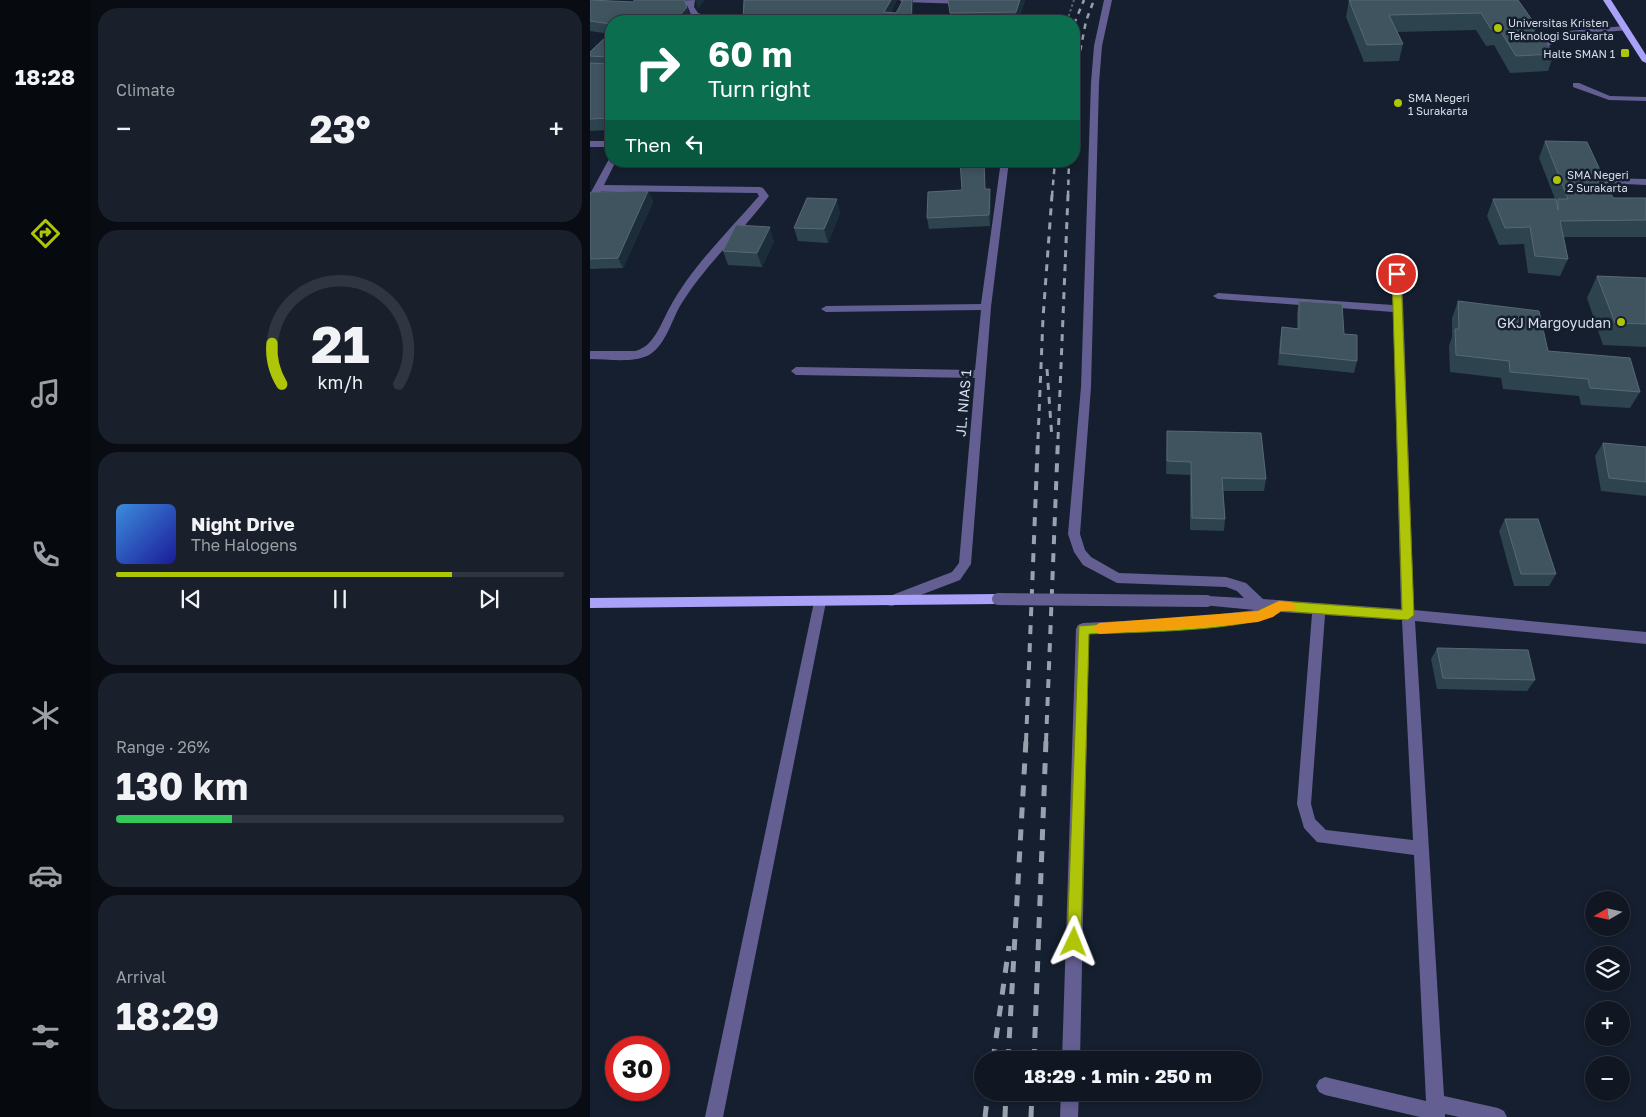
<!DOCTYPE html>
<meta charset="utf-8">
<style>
body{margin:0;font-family:"Golos Text",sans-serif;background:#19202b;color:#f1f3f6;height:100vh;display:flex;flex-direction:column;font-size:19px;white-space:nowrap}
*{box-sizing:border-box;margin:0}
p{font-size:16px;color:#9c9fa6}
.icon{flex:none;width:28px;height:28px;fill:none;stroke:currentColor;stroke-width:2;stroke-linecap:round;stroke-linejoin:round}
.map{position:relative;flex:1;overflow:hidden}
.details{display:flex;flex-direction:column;gap:8px;padding:8px;background:#090d13;width:500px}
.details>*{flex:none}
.guide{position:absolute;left:15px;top:15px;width:475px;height:152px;border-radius:20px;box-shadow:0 2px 8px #0003,0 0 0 1px #303641;background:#0b6e4f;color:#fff;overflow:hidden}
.needle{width:32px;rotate:261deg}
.controls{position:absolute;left:995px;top:891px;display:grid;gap:10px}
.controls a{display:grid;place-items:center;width:45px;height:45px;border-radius:50%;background:#101723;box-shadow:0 2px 8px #0003,0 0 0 1px #303641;font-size:25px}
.speed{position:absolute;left:15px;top:1036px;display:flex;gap:10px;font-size:25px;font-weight:700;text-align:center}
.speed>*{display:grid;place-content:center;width:65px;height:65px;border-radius:50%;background:#101723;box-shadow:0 2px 8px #0003,0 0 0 1px #303641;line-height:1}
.speed .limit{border:8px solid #d22;background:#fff;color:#111}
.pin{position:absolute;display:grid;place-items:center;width:42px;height:42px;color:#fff;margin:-21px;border:2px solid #fff;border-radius:50%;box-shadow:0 1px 5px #0007}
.me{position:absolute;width:55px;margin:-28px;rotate:2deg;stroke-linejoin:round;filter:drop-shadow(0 0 4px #0008)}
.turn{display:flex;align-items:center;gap:18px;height:105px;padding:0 20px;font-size:22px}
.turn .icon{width:65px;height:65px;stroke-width:2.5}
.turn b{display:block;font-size:35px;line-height:42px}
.then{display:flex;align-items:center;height:48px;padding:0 20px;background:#0003;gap:10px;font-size:19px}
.big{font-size:38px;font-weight:700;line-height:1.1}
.details .tile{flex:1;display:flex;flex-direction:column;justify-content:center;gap:8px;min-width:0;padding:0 18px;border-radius:20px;background:#19202b}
.details .dial{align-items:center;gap:0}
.dial svg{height:130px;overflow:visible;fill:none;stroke:#303641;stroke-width:7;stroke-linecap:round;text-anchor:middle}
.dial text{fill:#f1f3f6;stroke:none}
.song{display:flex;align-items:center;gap:15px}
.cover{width:60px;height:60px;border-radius:8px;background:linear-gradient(135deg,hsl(210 70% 55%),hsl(240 70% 35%))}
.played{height:5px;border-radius:2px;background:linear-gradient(90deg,#afc508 75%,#303641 75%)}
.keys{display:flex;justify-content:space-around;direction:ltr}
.heat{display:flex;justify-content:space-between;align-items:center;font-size:28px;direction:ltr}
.charge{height:8px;border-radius:4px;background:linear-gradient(90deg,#34c759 26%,#303641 0)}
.trip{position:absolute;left:384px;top:1051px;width:288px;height:50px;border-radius:25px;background:#101723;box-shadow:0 2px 8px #0003,0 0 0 1px #303641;font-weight:700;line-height:50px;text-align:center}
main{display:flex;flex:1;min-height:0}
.dock{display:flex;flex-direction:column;width:90px;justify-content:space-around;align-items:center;background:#06090e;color:#9c9fa6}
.dock .icon{width:35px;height:35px}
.dock .on{color:#afc508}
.dock b{font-size:22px;color:#f1f3f6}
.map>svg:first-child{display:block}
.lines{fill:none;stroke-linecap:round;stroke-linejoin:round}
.path{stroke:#5b6573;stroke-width:2;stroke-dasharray:2.5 2.5;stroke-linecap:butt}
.minor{fill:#645f92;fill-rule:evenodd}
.major{fill:#aaa2f8;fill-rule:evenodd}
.rail-far3{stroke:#98a1ae;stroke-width:2.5;stroke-dasharray:5.5 5.5;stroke-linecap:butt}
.rail-far2{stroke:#98a1ae;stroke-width:3;stroke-dasharray:7 7;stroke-linecap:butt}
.rail-far1{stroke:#98a1ae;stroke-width:4;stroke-dasharray:9 9;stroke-linecap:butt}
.rail{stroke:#98a1ae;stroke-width:5;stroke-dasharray:11 11;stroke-linecap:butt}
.minor-bridge{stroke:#645f92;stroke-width:12}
.wall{fill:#2d434e}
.shaded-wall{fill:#1c2d3a}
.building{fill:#3f545f;stroke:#576974}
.route{fill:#afc508;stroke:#728005}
.slow{fill:#f59e0b}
.poi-dot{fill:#afc508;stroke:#151f2f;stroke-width:2}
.labels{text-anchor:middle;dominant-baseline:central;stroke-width:5;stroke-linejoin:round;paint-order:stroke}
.far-poi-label{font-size:11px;fill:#d7dfea;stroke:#151f2f;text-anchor:start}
.poi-label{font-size:14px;fill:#d7dfea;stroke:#151f2f;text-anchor:end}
.street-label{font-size:14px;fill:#d7dfea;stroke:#151f2f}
</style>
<main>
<nav class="dock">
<b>18:28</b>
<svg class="icon on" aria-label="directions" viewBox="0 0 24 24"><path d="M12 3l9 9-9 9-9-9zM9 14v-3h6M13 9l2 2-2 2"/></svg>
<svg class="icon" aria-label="music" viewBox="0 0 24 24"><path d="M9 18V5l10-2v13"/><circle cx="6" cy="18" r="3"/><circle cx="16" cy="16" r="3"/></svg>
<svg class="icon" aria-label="phone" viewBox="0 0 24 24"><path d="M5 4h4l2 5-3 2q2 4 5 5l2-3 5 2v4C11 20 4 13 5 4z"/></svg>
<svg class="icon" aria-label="climate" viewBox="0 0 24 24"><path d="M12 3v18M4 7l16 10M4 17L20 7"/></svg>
<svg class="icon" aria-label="car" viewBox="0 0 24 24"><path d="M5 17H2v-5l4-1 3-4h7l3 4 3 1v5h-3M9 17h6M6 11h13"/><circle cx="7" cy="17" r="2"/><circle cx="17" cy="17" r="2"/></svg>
<svg class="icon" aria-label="filters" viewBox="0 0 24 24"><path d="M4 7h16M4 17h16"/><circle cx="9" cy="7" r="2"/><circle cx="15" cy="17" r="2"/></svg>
</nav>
<section class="details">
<div class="tile"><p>Climate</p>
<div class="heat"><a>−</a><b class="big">23°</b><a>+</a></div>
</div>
<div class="tile dial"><svg viewBox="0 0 100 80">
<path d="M14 69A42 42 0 1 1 86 69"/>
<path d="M14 69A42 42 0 0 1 8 44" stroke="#afc508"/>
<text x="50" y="56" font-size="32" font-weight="700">21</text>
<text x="50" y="72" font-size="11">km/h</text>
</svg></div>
<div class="tile">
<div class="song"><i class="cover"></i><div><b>Night Drive</b><p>The Halogens</p></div></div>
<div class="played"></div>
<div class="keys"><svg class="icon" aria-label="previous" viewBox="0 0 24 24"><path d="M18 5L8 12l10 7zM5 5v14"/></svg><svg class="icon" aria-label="pause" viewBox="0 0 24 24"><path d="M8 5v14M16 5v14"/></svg><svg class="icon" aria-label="next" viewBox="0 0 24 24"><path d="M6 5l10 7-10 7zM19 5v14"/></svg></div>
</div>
<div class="tile"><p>Range · 26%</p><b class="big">130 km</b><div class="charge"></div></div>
<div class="tile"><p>Arrival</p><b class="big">18:29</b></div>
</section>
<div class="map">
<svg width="1056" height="1117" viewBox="0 0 1056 1117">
<rect width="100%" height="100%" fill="#151f2f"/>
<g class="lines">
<path class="path" d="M 477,21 L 484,0"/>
<g class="minor">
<path d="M 105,0 L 104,7 L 108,13 L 130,21 L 119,21 L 102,17 L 97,5 L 77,5 L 73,3 L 77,1 Z"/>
<path d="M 309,0 L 375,0 L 378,2 L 374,4 L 313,2 Z"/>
<path d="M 514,0 L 522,0 L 512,46 L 509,83 L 501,387 L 490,534 L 495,550 L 501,557 L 529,573 L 636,577 L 656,583 L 673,599 L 811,609 L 803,312 L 628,299 L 623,296 L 628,293 L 803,305 L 802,274 L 807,271 L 812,274 L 824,610 L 1056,632 L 1056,644 L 825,621 L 854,1096 L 908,1108 L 914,1111 L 917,1117 L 869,1117 L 855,1114 L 855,1117 L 830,1117 L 735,1095 L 729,1092 L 726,1086 L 729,1080 L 735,1077 L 836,1101 L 824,855 L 727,842 L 714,828 L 707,804 L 722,614 L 690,612 L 677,618 L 628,627 L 499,634 L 490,1060 L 472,1060 L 486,629 L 488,625 L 493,623 L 597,618 L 665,610 L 612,605 L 611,601 L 612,597 L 617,596 L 654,598 L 647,591 L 636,587 L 527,583 L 493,565 L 484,552 L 478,534 L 491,387 L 501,83 L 504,46 ZM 735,615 L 812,620 L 823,840 L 736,830 L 725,819 L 721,804 Z"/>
<path d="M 1035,26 L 1039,28 L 1038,30 L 982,35 L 945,52 L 938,50 L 978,31 Z"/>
<path d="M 983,83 L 989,83 L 1020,96 L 1056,97 L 1056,101 L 1019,100 L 983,87 Z"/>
<rect x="0" y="141" width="21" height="6"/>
<path d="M 19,159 L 26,161 L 14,185 L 170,187 L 173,188 L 179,196 C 150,234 115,265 90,306 C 81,322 75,347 57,356 C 41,363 17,359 0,359 L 0,351 L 45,351 C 64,347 71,323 80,307 C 102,266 139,231 169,196 L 167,193 L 11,191 L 3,205 L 0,206 L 0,194 Z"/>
<path d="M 411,161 L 419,161 L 401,307 L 381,564 L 370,580 L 302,606 L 297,605 L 296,601 L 297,597 L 362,572 L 369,563 L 385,378 L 206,375 L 201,371 L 206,367 L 385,370 L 391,310 L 236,312 L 231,309 L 236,306 L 391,304 Z"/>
<path d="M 1016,178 L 1056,179 L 1056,185 L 1013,183 L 1013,179 Z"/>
<path d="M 230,597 L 235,598 L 236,602 L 133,1117 L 115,1117 L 224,602 L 225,598 Z"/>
<path d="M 471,1092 L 489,1092 L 488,1117 L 470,1117 Z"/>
</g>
<g class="major">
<path d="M 1013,0 L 1021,0 L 1056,55 L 1056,63 L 1052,61 Z"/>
<path d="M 408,594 L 413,595 L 414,599 L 413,603 L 408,604 L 0,608 L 0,598 Z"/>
</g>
<g class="rail-far3">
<path d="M 484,24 L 494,0"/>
<path d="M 484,83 L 496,21 L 504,0"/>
<path d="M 462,196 L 465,161"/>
<path d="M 478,196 L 479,161"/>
</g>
<g class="rail-far2">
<path d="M 457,369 L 462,439"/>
<path d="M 448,439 L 453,318 L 462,195"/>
<path d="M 468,439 L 478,195"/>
</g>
<g class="rail-far1">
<path d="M 436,742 L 448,438"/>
<path d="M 456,742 L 468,438"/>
</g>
<g class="rail">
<path d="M 403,1060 L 419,946"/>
<path d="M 418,1060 L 436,740"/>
<path d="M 444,1060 L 456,740"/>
<path d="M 395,1117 L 398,1092"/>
<path d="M 415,1117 L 416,1092"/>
<path d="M 441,1117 L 442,1092"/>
</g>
<path class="minor-bridge" d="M 408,599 L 617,601"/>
</g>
<g class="wall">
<path d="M 0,0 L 97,7 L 100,18 L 21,21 L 21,130 L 0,131 L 0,52 L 20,34 L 0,31 Z"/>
<path d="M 154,0 L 307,0 L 301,12 L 306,13 L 323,4 L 322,21 L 153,21 Z"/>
<path d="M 358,0 L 435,0 L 428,21 L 361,21 Z"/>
<path d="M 759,0 L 928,0 L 944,35 L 964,54 L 958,71 L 920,73 L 904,45 L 896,46 L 886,30 L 807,32 L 813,44 L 809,61 L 774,62 L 756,17 Z"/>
<path d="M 955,141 L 1023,198 L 1056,198 L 1056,237 L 974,237 L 978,259 L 970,276 L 938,273 L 934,244 L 909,245 L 897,216 L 903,199 L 965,199 L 949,158 Z"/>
<path d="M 396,189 L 401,200 L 400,226 L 339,229 L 337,218 Z"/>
<path d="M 58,191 L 63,202 L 33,268 L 0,269 L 0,193 Z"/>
<path d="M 250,213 L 238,243 L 208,241 L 204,228 Z"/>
<path d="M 184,241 L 172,267 L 138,265 L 133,251 Z"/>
<path d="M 1007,276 L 1056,278 L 1056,347 L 1013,345 L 997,298 Z"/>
<path d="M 709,301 L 754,334 L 767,361 L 764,373 L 688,365 L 690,339 L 692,327 L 707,329 L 707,313 Z"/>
<path d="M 868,301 L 958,351 L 1050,392 L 1040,408 L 991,405 L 989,396 L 913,389 L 911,378 L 860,372 L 859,346 L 862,337 L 862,318 Z"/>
<path d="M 577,431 L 676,479 L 674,491 L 633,491 L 635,519 L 634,531 L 600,530 L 600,475 L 576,474 Z"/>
<path d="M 1013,443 L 1056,447 L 1056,496 L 1011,491 L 1005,456 Z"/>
<path d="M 915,519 L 966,574 L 959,586 L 924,586 L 909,531 Z"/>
<path d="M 847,648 L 945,680 L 937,691 L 847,689 L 841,659 Z"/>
</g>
<g class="shaded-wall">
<path d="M 105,0 L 115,0 L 108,9 Z"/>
<path d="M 301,0 L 307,0 L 298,17 L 294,12 Z"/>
<path d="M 322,0 L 323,0 L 323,4 L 322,21 L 321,21 L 321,17 Z"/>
<path d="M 430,0 L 435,0 L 428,21 L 426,21 L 426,12 Z"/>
<path d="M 97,7 L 100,18 L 98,21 L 85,21 Z"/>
<path d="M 947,27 L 941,44 L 941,34 Z"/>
<path d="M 394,161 L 395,161 L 396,200 L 395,189 Z"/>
<path d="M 400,189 L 401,200 L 400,226 L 399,215 Z"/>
<path d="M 58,191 L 63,202 L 33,268 L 28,258 Z"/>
<path d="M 247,199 L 250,213 L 238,243 L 234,229 Z"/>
<path d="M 180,227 L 184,241 L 172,267 L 167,253 Z"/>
</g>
<g class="building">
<path d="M 0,0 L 44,2 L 44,0 L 94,0 L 97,7 L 85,21 L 21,21 L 21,24 L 0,21 Z"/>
<path d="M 154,0 L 301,0 L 294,12 L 306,13 L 313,0 L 322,0 L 321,17 L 278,18 L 278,21 L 153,21 Z"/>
<path d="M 358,0 L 430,0 L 426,12 L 360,13 Z"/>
<path d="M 759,0 L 928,0 L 947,27 L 941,34 L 952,36 L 964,54 L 926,56 L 909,29 L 901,29 L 891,13 L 799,15 L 813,44 L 777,45 Z"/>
<path d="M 21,32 L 21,118 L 0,119 L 0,63 L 18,64 L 17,57 L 0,56 L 0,52 Z"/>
<path d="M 955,141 L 997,142 L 1023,198 L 1056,198 L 1056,220 L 970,221 L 978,259 L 945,256 L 940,227 L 915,228 L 903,199 L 966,199 L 968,210 L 968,199 L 978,199 Z"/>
<path d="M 370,161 L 394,161 L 395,189 L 400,189 L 399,215 L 337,218 L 338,192 L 372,190 Z"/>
<path d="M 58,191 L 28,258 L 0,259 L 0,193 L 2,192 Z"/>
<path d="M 217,198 L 247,199 L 234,229 L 204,228 Z"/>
<path d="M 146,225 L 180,227 L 167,253 L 133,251 Z"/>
<path d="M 1007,276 L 1056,278 L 1056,324 L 1025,323 Z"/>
<path d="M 709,301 L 752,304 L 754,334 L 767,335 L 767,361 L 690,353 L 692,327 L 709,329 Z"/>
<path d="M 868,301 L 949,311 L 958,351 L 1040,358 L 1050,392 L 1000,388 L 998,379 L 920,372 L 919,361 L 866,355 L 865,329 L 869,329 Z"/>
<path d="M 577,431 L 671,433 L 676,479 L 632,478 L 635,519 L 602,518 L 601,462 L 577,461 Z"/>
<path d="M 1013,443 L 1056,447 L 1056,482 L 1019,478 Z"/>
<path d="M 915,519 L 948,519 L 966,574 L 931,574 Z"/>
<path d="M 847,648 L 938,650 L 945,680 L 853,678 Z"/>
</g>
<path class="route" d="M 807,271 L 811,274 L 824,615 L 818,620 L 691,611 C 662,632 541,632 499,634 L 491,942 L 489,948 L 484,950 L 479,948 L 477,942 L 489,626 L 640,615 L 668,611 L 689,601 L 812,610 L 802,274 Z"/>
<path class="slow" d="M 689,601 L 701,602 L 707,607 L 706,610 L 691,611 L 683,617 L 668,622 L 640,625 L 509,634 L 503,628 L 509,623 L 668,611 Z"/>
<g class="poi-dot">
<circle cx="908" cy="28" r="5"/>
<rect x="1030" y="48" width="10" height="10" rx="2.5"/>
<circle cx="808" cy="103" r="5"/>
<circle cx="967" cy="180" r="5"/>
<circle cx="1031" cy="322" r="5"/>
</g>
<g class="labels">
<g class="far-poi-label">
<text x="918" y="22">Universitas Kristen<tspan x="918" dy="13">Teknologi Surakarta</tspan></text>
<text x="1025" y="53" text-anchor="end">Halte SMAN 1</text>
<text x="818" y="97">SMA Negeri<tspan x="818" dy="13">1 Surakarta</tspan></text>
<text x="977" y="174">SMA Negeri<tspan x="977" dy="13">2 Surakarta</tspan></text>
</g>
<g class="poi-label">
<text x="1021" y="322">GKJ Margoyudan</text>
</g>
<g class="street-label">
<text transform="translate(373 403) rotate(-85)">JL. NIAS 1</text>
</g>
</g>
</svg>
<div class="controls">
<a><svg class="needle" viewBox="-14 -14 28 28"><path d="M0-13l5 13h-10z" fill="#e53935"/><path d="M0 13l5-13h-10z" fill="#9c9fa6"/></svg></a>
<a><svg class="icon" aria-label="layers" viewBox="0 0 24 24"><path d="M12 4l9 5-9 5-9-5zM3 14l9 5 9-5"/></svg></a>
<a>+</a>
<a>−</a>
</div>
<div class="speed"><div class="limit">30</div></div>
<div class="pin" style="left:807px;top:274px;background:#d93025"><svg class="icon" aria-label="arrive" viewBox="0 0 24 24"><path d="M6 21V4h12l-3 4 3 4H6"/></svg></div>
<svg class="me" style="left:484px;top:942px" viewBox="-20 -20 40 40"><path d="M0-17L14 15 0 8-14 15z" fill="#afc508" stroke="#fff" stroke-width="4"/></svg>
<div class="trip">18:29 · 1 min · 250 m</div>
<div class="guide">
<div class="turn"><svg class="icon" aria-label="right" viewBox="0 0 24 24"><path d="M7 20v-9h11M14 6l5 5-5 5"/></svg><div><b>60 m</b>Turn right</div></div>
<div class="then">Then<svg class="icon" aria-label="left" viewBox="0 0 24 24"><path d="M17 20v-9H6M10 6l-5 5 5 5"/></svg></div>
</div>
</div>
</main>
